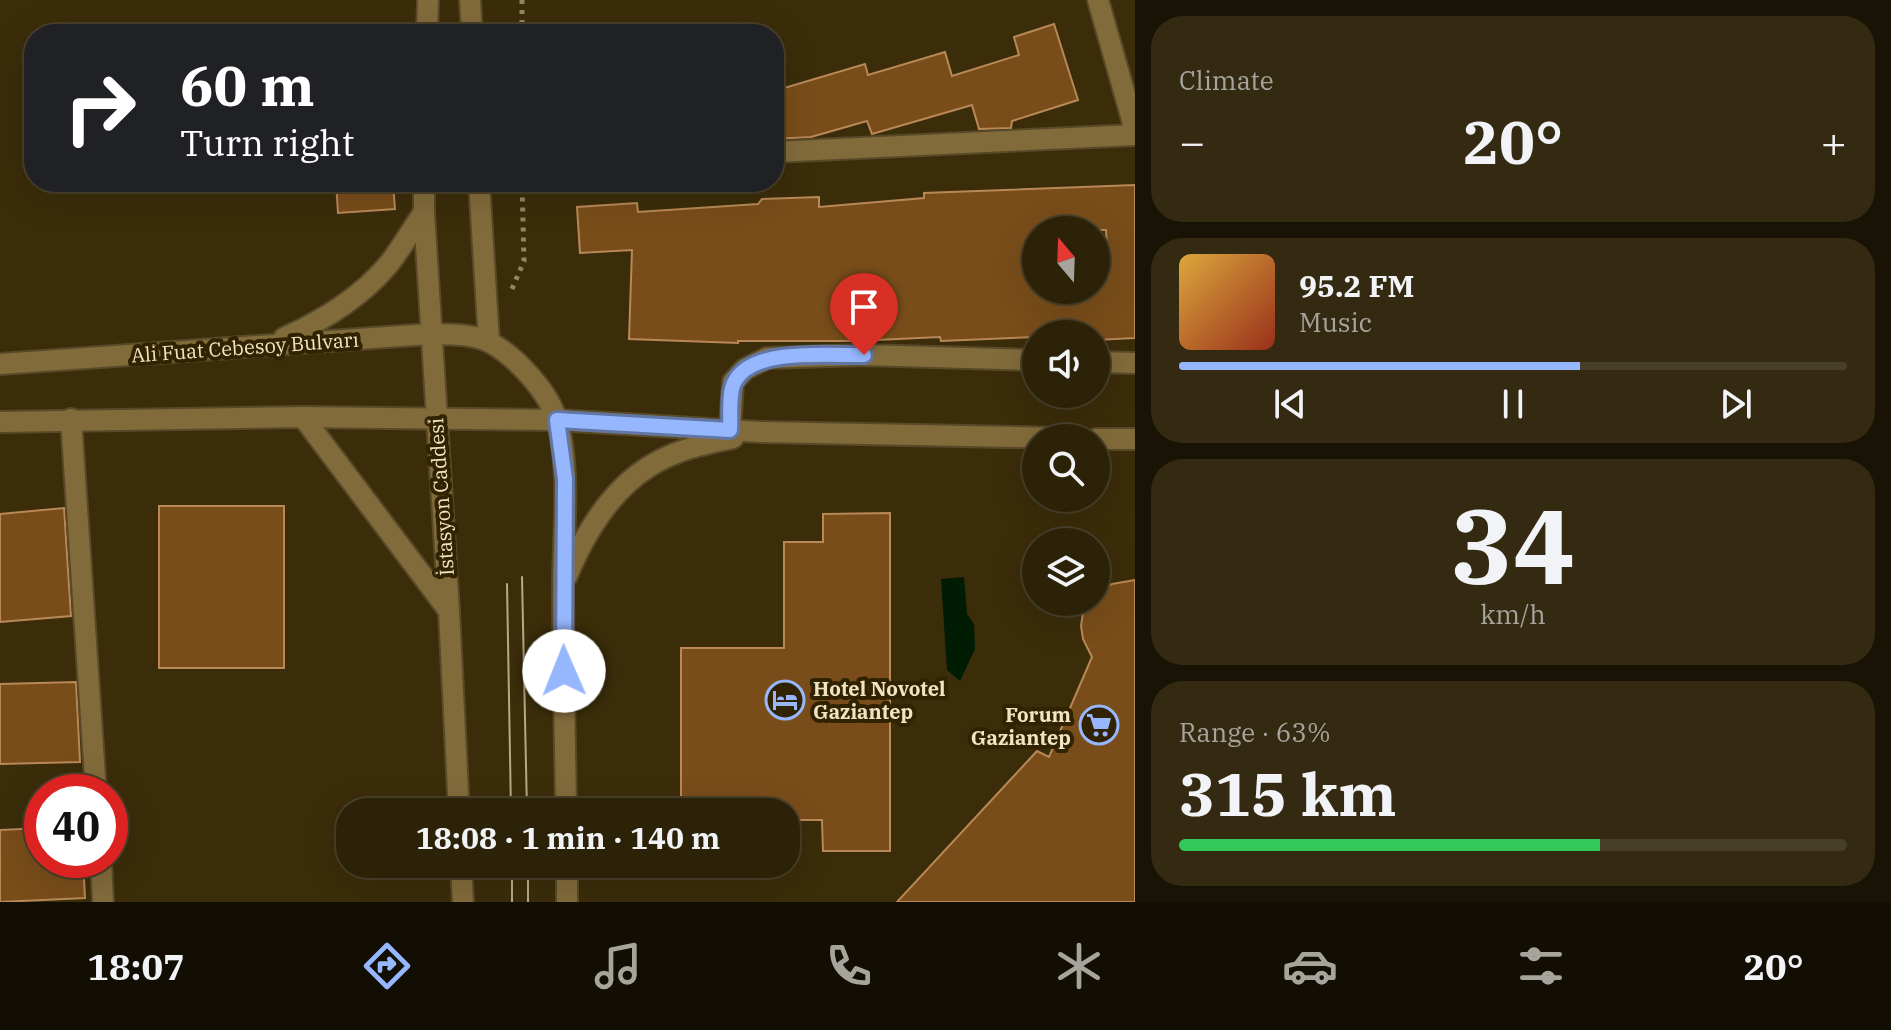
<!DOCTYPE html>
<meta charset="utf-8">
<style>
body{margin:0;font-family:"IBM Plex Serif",serif;background:#342a12;color:#f1f3f6;height:100vh;display:flex;flex-direction:column;font-size:30px;white-space:nowrap}
*{box-sizing:border-box;margin:0}
p{font-size:26px;color:#a6a49c}
.icon{flex:none;width:44px;height:44px;fill:none;stroke:currentColor;stroke-width:2;stroke-linecap:round;stroke-linejoin:round}
.map{position:relative;flex:1;overflow:hidden}
.drawer{display:flex;flex-direction:column;gap:16px;padding:16px;background:#181304;width:756px}
.drawer>*{flex:none}
.hud{position:absolute;left:24px;top:24px;width:760px;height:168px;border-radius:32px;box-shadow:0 8px 32px #0002,0 0 0 2px #483f29;background:#202124;color:#fff;overflow:hidden}
.needle{width:52px;rotate:341deg}
.buttons{position:absolute;left:1022px;top:216px;display:grid;gap:16px}
.buttons a{display:grid;place-items:center;width:88px;height:88px;border-radius:50%;background:#2c2208;box-shadow:0 8px 32px #0002,0 0 0 2px #483f29;font-size:40px}
.speed{position:absolute;left:24px;top:774px;display:flex;gap:16px;font-size:40px;font-weight:700;text-align:center}
.speed>*{display:grid;place-content:center;width:104px;height:104px;border-radius:50%;background:#2c2208;box-shadow:0 8px 32px #0002,0 0 0 2px #483f29;line-height:1}
.speed .limit{border:12px solid #d22;background:#fff;color:#111}
.pin{position:absolute;display:grid;place-items:center;width:68px;height:68px;color:#fff;margin:-82px -34px;border-radius:50% 50% 50% 0;rotate:-45deg;box-shadow:0 0 8px #0007}
.pin .icon{rotate:45deg}
.me{position:absolute;width:88px;margin:-44px;rotate:359deg;stroke-linejoin:round;filter:drop-shadow(0 0 6px #0008)}
.turn{display:flex;align-items:center;gap:28px;height:168px;padding:0 24px;font-size:36px}
.turn .icon{width:104px;height:104px;stroke-width:2.5}
.turn b{display:block;font-size:56px;line-height:68px}
.big{font-size:60px;font-weight:700;line-height:1.1}
.drawer .widget{flex:1;display:flex;flex-direction:column;justify-content:center;gap:12px;min-width:0;padding:0 28px;border-radius:32px;background:#342a12}
.drawer .dial{align-items:center;gap:0}
.dial b{font-size:104px;line-height:1}
.song{display:flex;align-items:center;gap:24px}
.cover{width:96px;height:96px;border-radius:12px;background:linear-gradient(135deg,hsl(40 70% 55%),hsl(10 70% 35%))}
.played{height:8px;border-radius:4px;background:linear-gradient(90deg,#96b6fd 60%,#483f29 60%)}
.keys{display:flex;justify-content:space-around;direction:ltr}
.heat{display:flex;justify-content:space-between;align-items:center;font-size:44px;direction:ltr}
.charge{height:12px;border-radius:6px;background:linear-gradient(90deg,#34c759 63%,#483f29 0)}
.trip{position:absolute;left:336px;top:798px;width:464px;height:80px;border-radius:32px;background:#2c2208;box-shadow:0 8px 32px #0002,0 0 0 2px #483f29;font-weight:700;line-height:80px;text-align:center}
.dock{display:flex;height:128px;justify-content:space-around;align-items:center;background:#120e03;color:#a6a49c}
.dock .icon{width:56px;height:56px}
.dock .current{color:#96b6fd}
.dock b{font-size:36px;color:#f1f3f6}
main{display:flex;flex:1;min-height:0}
.map>svg:first-child{display:block}
.water{fill:#001c02}
.building{fill:#794d1a;stroke:#b98857;stroke-width:2;fill-rule:evenodd}
.lines{fill:none;stroke-linecap:round;stroke-linejoin:round}
.minor-casing{stroke:#584a28;stroke-width:24}
.path{stroke:#938463;stroke-width:5;stroke-dasharray:4 6;stroke-linecap:butt}
.minor{stroke:#826b3b;stroke-width:20}
.tram{stroke:#b7a888;stroke-width:2}
.route-casing{stroke:#6276a4;stroke-width:20}
.route{stroke:#96b6fd;stroke-width:14}
.labels{text-anchor:middle;dominant-baseline:central;stroke-width:8;stroke-linejoin:round;paint-order:stroke}
.street-label{font-size:20px;fill:#f2e3c4;stroke:#312301}
.poi-label{font-size:20px;font-weight:bold;fill:#f2e3c4;stroke:#312301;text-anchor:start}
</style>
<main>
<div class="map">
<svg width="1135" height="902" viewBox="0 0 1135 902">
<rect width="100%" height="100%" fill="#3b2d0a"/>
<path class="water" d="M 964,577 L 967,614 L 974,624 L 975,649 L 960,681 L 947,670 L 941,579 Z"/>
<g class="building">
<path d="M 1054,24 L 1078,100 L 1012,121 L 1011,128 L 979,129 L 972,105 L 872,134 L 867,121 L 811,137 L 774,139 L 774,91 L 865,64 L 868,75 L 945,52 L 952,76 L 1019,55 L 1014,37 Z"/>
<path d="M 336,182 L 393,182 L 395,209 L 338,213 Z"/>
<path d="M 1135,185 L 1135,338 L 1096,340 L 1096,334 L 1036,334 L 1036,337 L 941,341 L 940,337 L 854,341 L 738,341 L 738,343 L 629,339 L 632,250 L 580,253 L 577,207 L 637,203 L 638,212 L 758,204 L 762,199 L 819,197 L 819,207 L 924,198 L 924,193 ZM 1036,230 L 1106,230 L 1108,276 L 1096,277 L 1096,290 L 1036,290 Z"/>
<rect x="159" y="506" width="125" height="162"/>
<path d="M 64,508 L 71,616 L 0,622 L 0,514 Z"/>
<path d="M 890,513 L 890,851 L 823,851 L 822,820 L 786,820 L 786,812 L 681,812 L 681,648 L 784,648 L 784,542 L 823,542 L 823,514 Z"/>
<path d="M 1135,580 L 1135,902 L 897,902 L 1037,751 L 1049,757 L 1092,657 L 1083,639 L 1081,626 L 1083,612 L 1088,602 L 1096,602 L 1096,593 L 1099,590 L 1112,584 Z"/>
<path d="M 76,682 L 80,762 L 0,764 L 0,684 Z"/>
<path d="M 42,828 L 42,860 L 83,860 L 85,898 L 0,902 L 0,830 Z"/>
</g>
<g class="lines">
<g class="minor-casing">
<g id="minor">
<path d="M 470,0 L 472,34"/>
<path d="M 1098,0 L 1135,130"/>
<path d="M 427,34 L 428,0"/>
<path d="M 774,152 L 1135,135"/>
<path d="M 424,182 L 424,212 L 449,611 L 459,812"/>
<path d="M 479,182 L 489,342"/>
<path d="M 284,338 C 322,321 361,297 388,265 C 401,249 412,229 424,212"/>
<path d="M 1096,362 L 1135,363"/>
<path d="M 0,364 L 430,334 C 449,335 474,333 491,343 C 516,357 549,392 557,421 C 571,467 563,537 563,585 C 563,661 565,737 566,812"/>
<path d="M 303,417 L 449,611"/>
<path d="M 71,419 L 96,792"/>
<path d="M 0,422 L 303,417 L 557,420 L 761,432 L 1062,438"/>
<path d="M 730,430 L 733,382 L 745,369 L 767,358 L 864,355 L 1036,360"/>
<path d="M 1096,439 L 1135,439"/>
<path d="M 567,576 C 584,535 611,490 650,466 C 675,450 704,444 733,438"/>
<path d="M 101,860 L 103,902"/>
<path d="M 461,864 L 463,902"/>
<path d="M 567,864 L 567,902"/>
</g>
</g>
<g class="path">
<path d="M 522,34 L 522,0"/>
<path d="M 512,289 L 524,261 L 522,182"/>
</g>
<use href="#minor" class="minor"/>
<g class="tram">
<path d="M 522,577 L 527,812"/>
<path d="M 507,584 L 511,812"/>
<path d="M 512,864 L 512,902"/>
<path d="M 528,864 L 528,902"/>
</g>
</g>
<g class="lines">
<g class="route-casing">
<path id="route" d="M 564,671 L 565,479 L 557,420 L 730,430 C 731,417 728,392 735,381 C 753,347 831,356 864,355"/>
</g>
<use href="#route" class="route"/>
</g>
<defs>
<g id="hotel-ring" transform="scale(2)"><circle r="9.5" fill="#312301" stroke="#96b6fd" stroke-width="1.5"/><path d="M-6-4.5h1.5V1H6V5H4.5V3h-9V5H-6ZM-4 0a1.8 1.8 0 1 1 3.6 0ZM.5 0V-2.5h3Q6-2.5 6 0Z" fill="#96b6fd"/></g>
<g id="supermarket-ring" transform="scale(2)"><circle r="9.5" fill="#312301" stroke="#96b6fd" stroke-width="1.5"/><path d="M-6-5.5h2.5l.6 2H6L4.5 2H-2.5L-4.4-4H-6ZM-1.5 3.2a1.3 1.3 0 1 0 .1 0ZM3 3.2a1.3 1.3 0 1 0 .1 0Z" fill="#96b6fd"/></g>
</defs>
<g fill-rule="evenodd">
<use href="#hotel-ring" x="785" y="700"/>
<use href="#supermarket-ring" x="1099" y="725"/>
</g>
<g class="labels">
<g class="street-label">
<text transform="translate(245 347) rotate(-4)">Ali Fuat Cebesoy Bulvarı</text>
<text transform="translate(441 497) rotate(-94)">İstasyon Caddesi</text>
</g>
<g class="poi-label">
<text x="813" y="688">Hotel Novotel<tspan x="813" dy="23">Gaziantep</tspan></text>
<text x="1071" y="714" text-anchor="end">Forum<tspan x="1071" dy="23">Gaziantep</tspan></text>
</g>
</g>
</svg>
<div class="buttons">
<a><svg class="needle" viewBox="-14 -14 28 28"><path d="M0-13l5 13h-10z" fill="#e53935"/><path d="M0 13l5-13h-10z" fill="#a6a49c"/></svg></a>
<a><svg class="icon" aria-label="sound" viewBox="0 0 24 24"><path d="M4 9h4l5-4v14l-5-4H4zM17 9q2 3 0 6"/></svg></a>
<a><svg class="icon" aria-label="search" viewBox="0 0 24 24"><circle cx="10" cy="10" r="6"/><path d="M15 15l6 6"/></svg></a>
<a><svg class="icon" aria-label="layers" viewBox="0 0 24 24"><path d="M12 4l9 5-9 5-9-5zM3 14l9 5 9-5"/></svg></a>
</div>
<div class="speed"><div class="limit">40</div></div>
<div class="pin" style="left:864px;top:355px;background:#d93025"><svg class="icon" aria-label="arrive" viewBox="0 0 24 24"><path d="M6 21V4h12l-3 4 3 4H6"/></svg></div>
<svg class="me" style="left:564px;top:671px" viewBox="-20 -20 40 40"><circle r="19" fill="#fff"/><path d="M0-13L10 11 0 6-10 11z" fill="#96b6fd"/></svg>
<div class="trip">18:08 · 1 min · 140 m</div>
<div class="hud">
<div class="turn"><svg class="icon" aria-label="right" viewBox="0 0 24 24"><path d="M7 20v-9h11M14 6l5 5-5 5"/></svg><div><b>60 m</b>Turn right</div></div>
</div>
</div>
<section class="drawer">
<div class="widget"><p>Climate</p>
<div class="heat"><a>−</a><b class="big">20°</b><a>+</a></div>
</div>
<div class="widget">
<div class="song"><i class="cover"></i><div><b>95.2 FM</b><p>Music</p></div></div>
<div class="played"></div>
<div class="keys"><svg class="icon" aria-label="previous" viewBox="0 0 24 24"><path d="M18 5L8 12l10 7zM5 5v14"/></svg><svg class="icon" aria-label="pause" viewBox="0 0 24 24"><path d="M8 5v14M16 5v14"/></svg><svg class="icon" aria-label="next" viewBox="0 0 24 24"><path d="M6 5l10 7-10 7zM19 5v14"/></svg></div>
</div>
<div class="widget dial"><b>34</b><p>km/h</p></div>
<div class="widget"><p>Range · 63%</p><b class="big">315 km</b><div class="charge"></div></div>
</section>
</main>
<nav class="dock">
<b>18:07</b>
<svg class="icon current" aria-label="directions" viewBox="0 0 24 24"><path d="M12 3l9 9-9 9-9-9zM9 14v-3h6M13 9l2 2-2 2"/></svg>
<svg class="icon" aria-label="music" viewBox="0 0 24 24"><path d="M9 18V5l10-2v13"/><circle cx="6" cy="18" r="3"/><circle cx="16" cy="16" r="3"/></svg>
<svg class="icon" aria-label="phone" viewBox="0 0 24 24"><path d="M5 4h4l2 5-3 2q2 4 5 5l2-3 5 2v4C11 20 4 13 5 4z"/></svg>
<svg class="icon" aria-label="climate" viewBox="0 0 24 24"><path d="M12 3v18M4 7l16 10M4 17L20 7"/></svg>
<svg class="icon" aria-label="car" viewBox="0 0 24 24"><path d="M5 17H2v-5l4-1 3-4h7l3 4 3 1v5h-3M9 17h6M6 11h13"/><circle cx="7" cy="17" r="2"/><circle cx="17" cy="17" r="2"/></svg>
<svg class="icon" aria-label="filters" viewBox="0 0 24 24"><path d="M4 7h16M4 17h16"/><circle cx="9" cy="7" r="2"/><circle cx="15" cy="17" r="2"/></svg>
<b>20°</b>
</nav>
